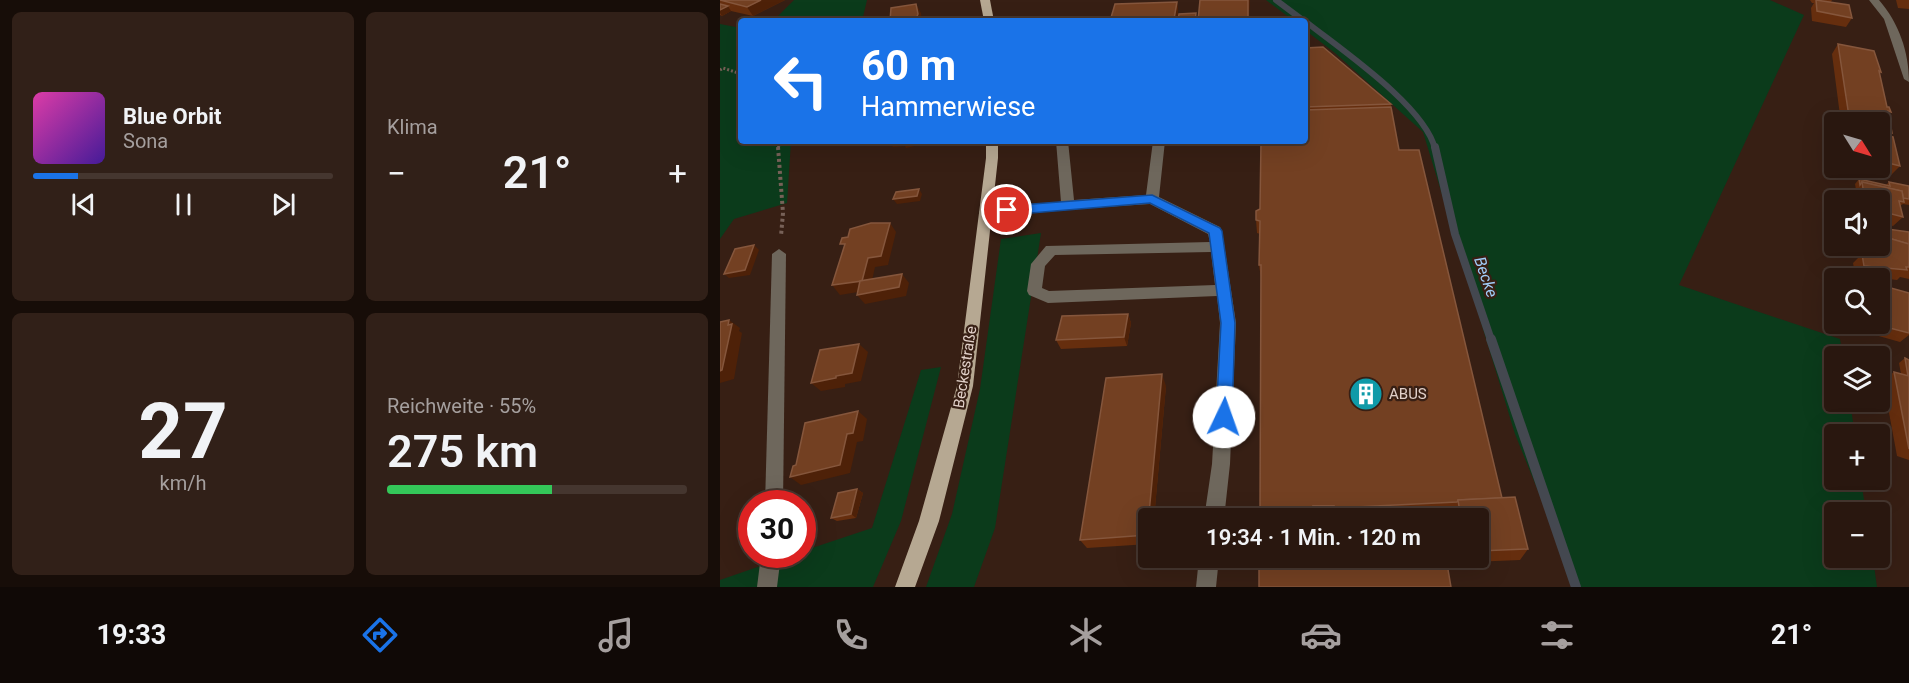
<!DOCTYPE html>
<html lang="de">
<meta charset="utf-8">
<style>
body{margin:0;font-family:Roboto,sans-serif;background:#312018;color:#f1f3f6;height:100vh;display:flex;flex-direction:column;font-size:22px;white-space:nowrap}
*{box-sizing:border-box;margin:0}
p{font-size:20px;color:#a59f9e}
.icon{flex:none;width:33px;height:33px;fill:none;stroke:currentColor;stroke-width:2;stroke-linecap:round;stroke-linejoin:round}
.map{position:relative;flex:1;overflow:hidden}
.drawer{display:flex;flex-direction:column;gap:12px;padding:12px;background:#170d08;width:720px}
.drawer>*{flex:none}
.hud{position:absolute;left:18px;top:18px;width:570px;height:126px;border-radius:6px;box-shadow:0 6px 24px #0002,0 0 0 2px #45362f;background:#1a73e8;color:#fff;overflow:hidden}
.needle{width:39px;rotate:127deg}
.tools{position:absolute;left:1104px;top:112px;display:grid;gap:12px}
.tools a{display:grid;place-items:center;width:66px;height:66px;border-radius:6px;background:#29170f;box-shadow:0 6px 24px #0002,0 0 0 2px #45362f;font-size:30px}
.speed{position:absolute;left:18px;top:490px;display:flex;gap:12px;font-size:30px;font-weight:700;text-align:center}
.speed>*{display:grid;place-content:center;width:78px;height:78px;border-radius:50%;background:#29170f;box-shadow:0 6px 24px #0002,0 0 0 2px #45362f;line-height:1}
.speed .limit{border:9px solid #d22;background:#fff;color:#111}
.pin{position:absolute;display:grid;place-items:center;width:51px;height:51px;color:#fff;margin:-26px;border:3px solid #fff;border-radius:50%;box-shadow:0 2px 6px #0007}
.me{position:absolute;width:66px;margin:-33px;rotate:3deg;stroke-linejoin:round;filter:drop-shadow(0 0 4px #0008)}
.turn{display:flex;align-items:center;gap:21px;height:126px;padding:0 24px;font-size:27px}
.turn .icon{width:78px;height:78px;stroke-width:2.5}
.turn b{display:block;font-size:42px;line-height:51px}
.big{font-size:45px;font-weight:600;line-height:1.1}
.drawer .tile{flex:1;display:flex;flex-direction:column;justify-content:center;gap:9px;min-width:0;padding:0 21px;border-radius:9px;background:#312018}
.drawer .dial{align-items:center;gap:0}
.dial b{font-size:78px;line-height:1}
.song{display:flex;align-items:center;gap:18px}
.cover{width:72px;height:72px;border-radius:9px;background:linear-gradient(135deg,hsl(320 70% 55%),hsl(260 70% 35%))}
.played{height:6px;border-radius:3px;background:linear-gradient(90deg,#1a73e8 15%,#45362f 15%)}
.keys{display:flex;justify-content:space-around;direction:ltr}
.heat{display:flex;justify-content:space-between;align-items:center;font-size:33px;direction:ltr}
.charge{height:9px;border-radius:4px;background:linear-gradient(90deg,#34c759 55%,#45362f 0)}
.drawer .tiles{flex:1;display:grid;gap:12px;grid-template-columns:repeat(2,1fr)}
.trip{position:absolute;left:418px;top:508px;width:351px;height:60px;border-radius:6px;background:#29170f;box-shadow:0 6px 24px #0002,0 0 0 2px #45362f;font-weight:600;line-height:60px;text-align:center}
.tab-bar{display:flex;height:96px;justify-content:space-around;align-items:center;background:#100906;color:#a59f9e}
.tab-bar .icon{width:42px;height:42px}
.tab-bar .active{color:#1a73e8}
.tab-bar b{font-size:27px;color:#f1f3f6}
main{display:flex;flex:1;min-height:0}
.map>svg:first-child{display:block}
.green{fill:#0b3b1b}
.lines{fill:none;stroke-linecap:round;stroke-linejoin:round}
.stream-far2{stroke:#444850;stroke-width:6}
.stream-far1{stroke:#444850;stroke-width:8}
.stream{stroke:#444850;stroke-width:10}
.path-far1{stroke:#776158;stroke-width:3;stroke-dasharray:2 2;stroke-linecap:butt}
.path{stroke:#776158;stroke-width:4;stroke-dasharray:3 3;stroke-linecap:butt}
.minor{fill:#6e675c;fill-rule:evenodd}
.major{fill:#b6a892;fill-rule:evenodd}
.wall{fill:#662e0e}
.shaded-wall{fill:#4e2108}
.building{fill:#734022;stroke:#85563c;stroke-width:1.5}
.route{fill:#1a73e8;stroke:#114b97;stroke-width:1.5}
.labels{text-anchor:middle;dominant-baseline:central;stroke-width:4.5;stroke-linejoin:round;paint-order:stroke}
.street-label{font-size:15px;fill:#e1d0c9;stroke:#371f14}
.poi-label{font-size:15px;fill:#e1d0c9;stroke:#371f14;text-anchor:start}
.water-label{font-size:16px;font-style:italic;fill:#a1cdf8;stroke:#371f14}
</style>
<main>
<section class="drawer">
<div class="tiles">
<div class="tile">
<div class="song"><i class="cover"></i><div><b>Blue Orbit</b><p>Sona</p></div></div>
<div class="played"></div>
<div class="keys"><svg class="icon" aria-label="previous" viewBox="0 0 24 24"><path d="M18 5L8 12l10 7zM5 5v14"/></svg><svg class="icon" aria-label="pause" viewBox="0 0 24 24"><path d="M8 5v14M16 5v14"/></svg><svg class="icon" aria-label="next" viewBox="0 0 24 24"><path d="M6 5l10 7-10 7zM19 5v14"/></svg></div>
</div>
<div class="tile"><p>Klima</p>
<div class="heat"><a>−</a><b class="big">21°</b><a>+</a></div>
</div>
<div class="tile dial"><b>27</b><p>km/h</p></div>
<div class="tile"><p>Reichweite · 55%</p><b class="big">275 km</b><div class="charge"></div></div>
</div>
</section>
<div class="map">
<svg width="1189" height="587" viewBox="0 0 1189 587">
<rect width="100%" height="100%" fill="#371f14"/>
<g class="green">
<path d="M 74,0 L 147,0 L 142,21 L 53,21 Z"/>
<path d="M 546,0 L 1050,0 L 1084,15 L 959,285 L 1120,339 L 1123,357 L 1114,357 L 1114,402 L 1130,402 L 1135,435 L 1114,435 L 1114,480 L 1141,480 L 1146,513 L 1114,513 L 1114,558 L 1153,558 L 1157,587 L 857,587 L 795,434 L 703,132 L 615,53 L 585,30 L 585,21 L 574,21 Z"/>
<path d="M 0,24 L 21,28 L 21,141 L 71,141 L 67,203 L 14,219 L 0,239 Z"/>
<path d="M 321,233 L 275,528 L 254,587 L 206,587 L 232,514 L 260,389 L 281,239 Z"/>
<path d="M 221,367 L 181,521 L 153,587 L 0,587 L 0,580 L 72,555 L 82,555 L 83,551 L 152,528 L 201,370 Z"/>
</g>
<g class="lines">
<g class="stream-far2">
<path d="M 556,0 L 584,21"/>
<path d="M 585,21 C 620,49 705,106 715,149"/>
</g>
<path class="stream-far1" d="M 715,147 L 735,234 L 771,340"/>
<path class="stream" d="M 771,339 L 856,587"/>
<g class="path-far1">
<path d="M 0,70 L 3,68 L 21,74"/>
<path d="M 58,141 L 59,149"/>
</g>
<path class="path" d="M 58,147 L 63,213 L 61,236"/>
<g class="minor">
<path d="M 1149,0 L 1159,0 C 1179,23 1189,52 1189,82 L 1184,79 L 1164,19 Z"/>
<path d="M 336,141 L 348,141 L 354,200 L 426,195 L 433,141 L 445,141 L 439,197 L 500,227 L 502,231 L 516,323 L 510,464 L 504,519 L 484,519 L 492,464 L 500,323 L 497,296 L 328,303 L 309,295 L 307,291 L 311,264 L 326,246 L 490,242 L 488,234 L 430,204 L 261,215 L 259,212 L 261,209 L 266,207 L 341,202 ZM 491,252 L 495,285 L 329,291 L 322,288 L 325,266 L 335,255 Z"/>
<path d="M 59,249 L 66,254 L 63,504 L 45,504 L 52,254 Z"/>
<path d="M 41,555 L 61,555 L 57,587 L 37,587 Z"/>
<path d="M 479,558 L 499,558 L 496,587 L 476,587 Z"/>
</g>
<g class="major">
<path d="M 260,0 L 270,0 L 274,21 L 264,21 Z"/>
<path d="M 266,141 L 278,141 L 278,158 L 253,386 L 219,521 L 195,587 L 175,587 L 199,521 L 237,386 L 266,158 Z"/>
</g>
</g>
<g class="wall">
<path d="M 0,0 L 65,0 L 33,16 L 11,11 L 2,16 L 0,15 Z"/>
<path d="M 1090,0 L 1112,0 L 1111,2 L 1132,18 L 1126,27 L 1092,21 L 1091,8 L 1094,3 L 1092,3 Z"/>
<path d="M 1176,0 L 1189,0 L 1189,9 L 1178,8 Z"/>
<path d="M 457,2 L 458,11 L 457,21 L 390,21 Z"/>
<path d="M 1118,44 L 1161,72 L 1159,74 L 1167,107 L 1171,112 L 1168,115 L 1172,133 L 1170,136 L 1180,166 L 1171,175 L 1149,170 L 1149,168 L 1160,168 L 1160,123 L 1121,123 L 1112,54 Z"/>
<path d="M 585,48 L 671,104 L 671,108 L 679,150 L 782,498 L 808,549 L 800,560 L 727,563 L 539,558 L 759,558 L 759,519 L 734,519 L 732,512 L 615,517 L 615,519 L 593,519 L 593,518 L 541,519 L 540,511 L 541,278 L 539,265 L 540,234 L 537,233 L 536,220 L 540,209 L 585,141 Z"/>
<path d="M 1139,179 L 1166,185 L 1169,182 L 1189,186 L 1189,205 L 1183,204 L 1180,206 L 1183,217 L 1173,226 L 1160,223 L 1160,201 L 1135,201 L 1134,192 L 1136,190 L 1135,184 Z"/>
<path d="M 1160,228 L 1189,232 L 1189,279 L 1180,277 L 1177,280 L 1135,275 L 1133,263 L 1139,257 L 1137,246 L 1160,246 Z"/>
<path d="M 1189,293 L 1189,335 L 1180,342 L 1148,333 L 1147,324 L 1160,324 Z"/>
<path d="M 408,314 L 411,323 L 407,346 L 341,349 L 336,340 Z"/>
<path d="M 1185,358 L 1189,360 L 1189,460 L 1177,456 L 1163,380 L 1174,372 L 1181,374 L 1179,363 Z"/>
<path d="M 446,386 L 434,519 L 429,519 L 429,544 L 367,548 L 360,540 Z"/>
<path d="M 137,489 L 143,493 L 136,518 L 117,521 L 111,518 Z"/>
</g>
<g class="shaded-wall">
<path d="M 41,0 L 65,0 L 33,16 L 27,7 Z"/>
<path d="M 528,0 L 530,0 L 529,21 L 528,21 Z"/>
<path d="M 457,2 L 458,11 L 457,21 L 454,21 Z"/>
<path d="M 196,4 L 201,13 L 202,21 L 181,21 Z"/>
<path d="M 8,6 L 11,11 L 2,16 L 0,13 L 0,10 Z"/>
<path d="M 169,141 L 208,141 L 208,143 L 186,148 L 185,146 L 173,147 Z"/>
<path d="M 199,189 L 202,194 L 200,201 L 177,204 L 173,199 Z"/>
<path d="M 170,223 L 176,232 L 168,265 L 155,267 L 150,290 L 120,295 L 112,285 L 148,258 Z"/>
<path d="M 34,245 L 39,250 L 30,275 L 9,278 L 4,274 Z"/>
<path d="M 182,274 L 189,283 L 186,296 L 145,304 L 137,295 Z"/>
<path d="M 408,314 L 411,323 L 407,346 L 404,337 Z"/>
<path d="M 9,320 L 20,328 L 19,331 L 22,333 L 14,379 L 0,383 L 0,371 Z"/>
<path d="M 139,344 L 148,352 L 141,381 L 125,384 L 125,387 L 101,391 L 91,383 L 116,376 Z"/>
<path d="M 442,374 L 446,386 L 434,519 L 429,519 L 429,539 L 427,535 Z"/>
<path d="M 138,411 L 147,419 L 143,441 L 137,442 L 130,473 L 81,485 L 70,477 L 127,434 Z"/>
<path d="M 137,489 L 143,493 L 136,518 L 131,514 Z"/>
</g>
<g class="building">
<path d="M 0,0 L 41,0 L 27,7 Z"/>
<path d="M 480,0 L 528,0 L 528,21 L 478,21 Z"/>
<path d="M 1096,0 L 1129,5 L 1132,18 L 1097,11 Z"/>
<path d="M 457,2 L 454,19 L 442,19 L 442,21 L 390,21 L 395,4 Z"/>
<path d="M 0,4 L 8,6 L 0,10 Z"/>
<path d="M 196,4 L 198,14 L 196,19 L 181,21 L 170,21 L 171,8 Z"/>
<path d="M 476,13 L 475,21 L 458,21 L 459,14 Z"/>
<path d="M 1118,44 L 1154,51 L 1161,72 L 1159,71 L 1167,107 L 1169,107 L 1171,112 L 1168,111 L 1172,133 L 1160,130 L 1160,123 L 1130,123 Z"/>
<path d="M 603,47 L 671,104 L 585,107 L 585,48 Z"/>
<path d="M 671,107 L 679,150 L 699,150 L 782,498 L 738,500 L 737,502 L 614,508 L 614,506 L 593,506 L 593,509 L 540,511 L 541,265 L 539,265 L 540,221 L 536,220 L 536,211 L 540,209 L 541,141 L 585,141 L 585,110 Z"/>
<path d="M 1160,134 L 1173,137 L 1180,166 L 1160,161 Z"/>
<path d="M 1139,179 L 1170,186 L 1169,182 L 1189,186 L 1189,199 L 1183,198 L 1182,191 L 1142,182 L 1140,185 Z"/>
<path d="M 1142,182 L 1182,191 L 1184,202 L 1179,201 L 1183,217 L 1160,211 L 1160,201 L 1145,201 Z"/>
<path d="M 199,189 L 197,196 L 173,199 L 176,192 Z"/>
<path d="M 151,223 L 170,223 L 161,256 L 148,258 L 142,281 L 112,285 L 125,244 L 120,244 L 122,238 L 128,237 L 130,229 Z"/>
<path d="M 1160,228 L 1189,232 L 1189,244 L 1165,237 L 1162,241 L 1161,240 Z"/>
<path d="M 1165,237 L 1189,244 L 1189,267 L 1186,267 L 1187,270 L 1144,266 L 1142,254 L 1149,256 L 1147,246 L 1160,246 L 1160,240 L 1166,242 Z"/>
<path d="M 34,245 L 25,270 L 4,274 L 15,249 Z"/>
<path d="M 182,274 L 179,287 L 137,295 L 140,281 Z"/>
<path d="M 1160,285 L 1189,293 L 1189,333 L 1158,325 L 1160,324 Z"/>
<path d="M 408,314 L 404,337 L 336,340 L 342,316 Z"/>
<path d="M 9,320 L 8,325 L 12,324 L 2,370 L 0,371 L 0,322 Z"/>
<path d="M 139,344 L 132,373 L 116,376 L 116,378 L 91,383 L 100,350 Z"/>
<path d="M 1185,358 L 1189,360 L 1189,376 L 1188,376 Z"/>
<path d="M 1174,372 L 1189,376 L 1189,449 Z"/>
<path d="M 442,374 L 427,535 L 360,540 L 386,378 Z"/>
<path d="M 138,411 L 133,433 L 127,434 L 120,465 L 70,477 L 73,466 L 76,465 L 85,423 Z"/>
<path d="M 137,489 L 131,514 L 111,518 L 118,493 Z"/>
<path d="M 795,497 L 808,549 L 759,551 L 759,519 L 741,519 L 738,500 Z"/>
<path d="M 593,506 L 614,506 L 615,519 L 594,519 Z"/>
<path d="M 539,558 L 726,558 L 731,587 L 539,587 Z"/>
</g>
<path class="route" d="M 432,195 L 500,228 L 502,231 L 515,323 L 512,417 L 509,422 L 504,424 L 498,422 L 496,417 L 501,323 L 489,233 L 430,203 L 287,215 L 281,210 L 287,206 Z"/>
<defs>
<g id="building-disc" transform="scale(1.725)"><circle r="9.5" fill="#0f9aa8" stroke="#371f14"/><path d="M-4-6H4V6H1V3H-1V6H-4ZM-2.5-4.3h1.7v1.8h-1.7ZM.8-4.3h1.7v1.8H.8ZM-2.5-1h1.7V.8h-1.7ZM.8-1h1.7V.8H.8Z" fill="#fff"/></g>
</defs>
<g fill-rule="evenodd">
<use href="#building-disc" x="646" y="394"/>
</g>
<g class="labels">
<g class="street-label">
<text transform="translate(245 367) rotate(-81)">Beckestraße</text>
</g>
<g class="poi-label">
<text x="669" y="394">ABUS</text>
</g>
<g class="water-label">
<text transform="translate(766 277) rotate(71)">Becke</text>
</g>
</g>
</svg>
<div class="tools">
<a><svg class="needle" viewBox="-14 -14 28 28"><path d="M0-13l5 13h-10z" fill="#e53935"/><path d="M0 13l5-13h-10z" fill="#a59f9e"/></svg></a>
<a><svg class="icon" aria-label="sound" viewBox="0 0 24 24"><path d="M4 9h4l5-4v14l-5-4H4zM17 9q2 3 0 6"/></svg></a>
<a><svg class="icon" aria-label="search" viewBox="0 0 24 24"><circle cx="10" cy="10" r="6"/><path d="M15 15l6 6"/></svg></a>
<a><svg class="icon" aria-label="layers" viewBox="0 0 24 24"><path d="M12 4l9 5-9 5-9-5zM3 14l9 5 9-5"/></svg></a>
<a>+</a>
<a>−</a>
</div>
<div class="speed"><div class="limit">30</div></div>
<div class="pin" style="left:287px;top:210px;background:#d93025"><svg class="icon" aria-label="arrive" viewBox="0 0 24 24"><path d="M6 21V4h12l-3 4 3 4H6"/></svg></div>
<svg class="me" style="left:504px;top:417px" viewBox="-20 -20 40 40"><circle r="19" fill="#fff"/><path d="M0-13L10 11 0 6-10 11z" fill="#1a73e8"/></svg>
<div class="trip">19:34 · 1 Min. · 120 m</div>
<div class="hud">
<div class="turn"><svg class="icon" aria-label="left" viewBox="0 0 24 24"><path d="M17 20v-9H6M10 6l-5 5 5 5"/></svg><div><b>60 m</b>Hammerwiese</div></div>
</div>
</div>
</main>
<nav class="tab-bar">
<b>19:33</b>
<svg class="icon active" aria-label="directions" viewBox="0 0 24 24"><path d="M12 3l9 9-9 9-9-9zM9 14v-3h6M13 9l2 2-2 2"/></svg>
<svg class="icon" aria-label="music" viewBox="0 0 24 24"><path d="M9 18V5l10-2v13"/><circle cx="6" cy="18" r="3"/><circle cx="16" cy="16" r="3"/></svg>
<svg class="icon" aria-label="phone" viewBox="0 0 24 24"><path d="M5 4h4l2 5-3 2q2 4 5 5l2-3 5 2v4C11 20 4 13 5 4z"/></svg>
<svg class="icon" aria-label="climate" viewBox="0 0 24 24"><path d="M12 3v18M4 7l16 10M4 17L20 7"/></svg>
<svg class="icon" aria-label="car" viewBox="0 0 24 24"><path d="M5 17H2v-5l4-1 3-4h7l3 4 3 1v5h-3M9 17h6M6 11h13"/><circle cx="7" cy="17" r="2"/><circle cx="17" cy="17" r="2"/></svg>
<svg class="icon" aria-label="filters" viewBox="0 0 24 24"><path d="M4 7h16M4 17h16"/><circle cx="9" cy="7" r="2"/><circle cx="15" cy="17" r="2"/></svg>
<b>21°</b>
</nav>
